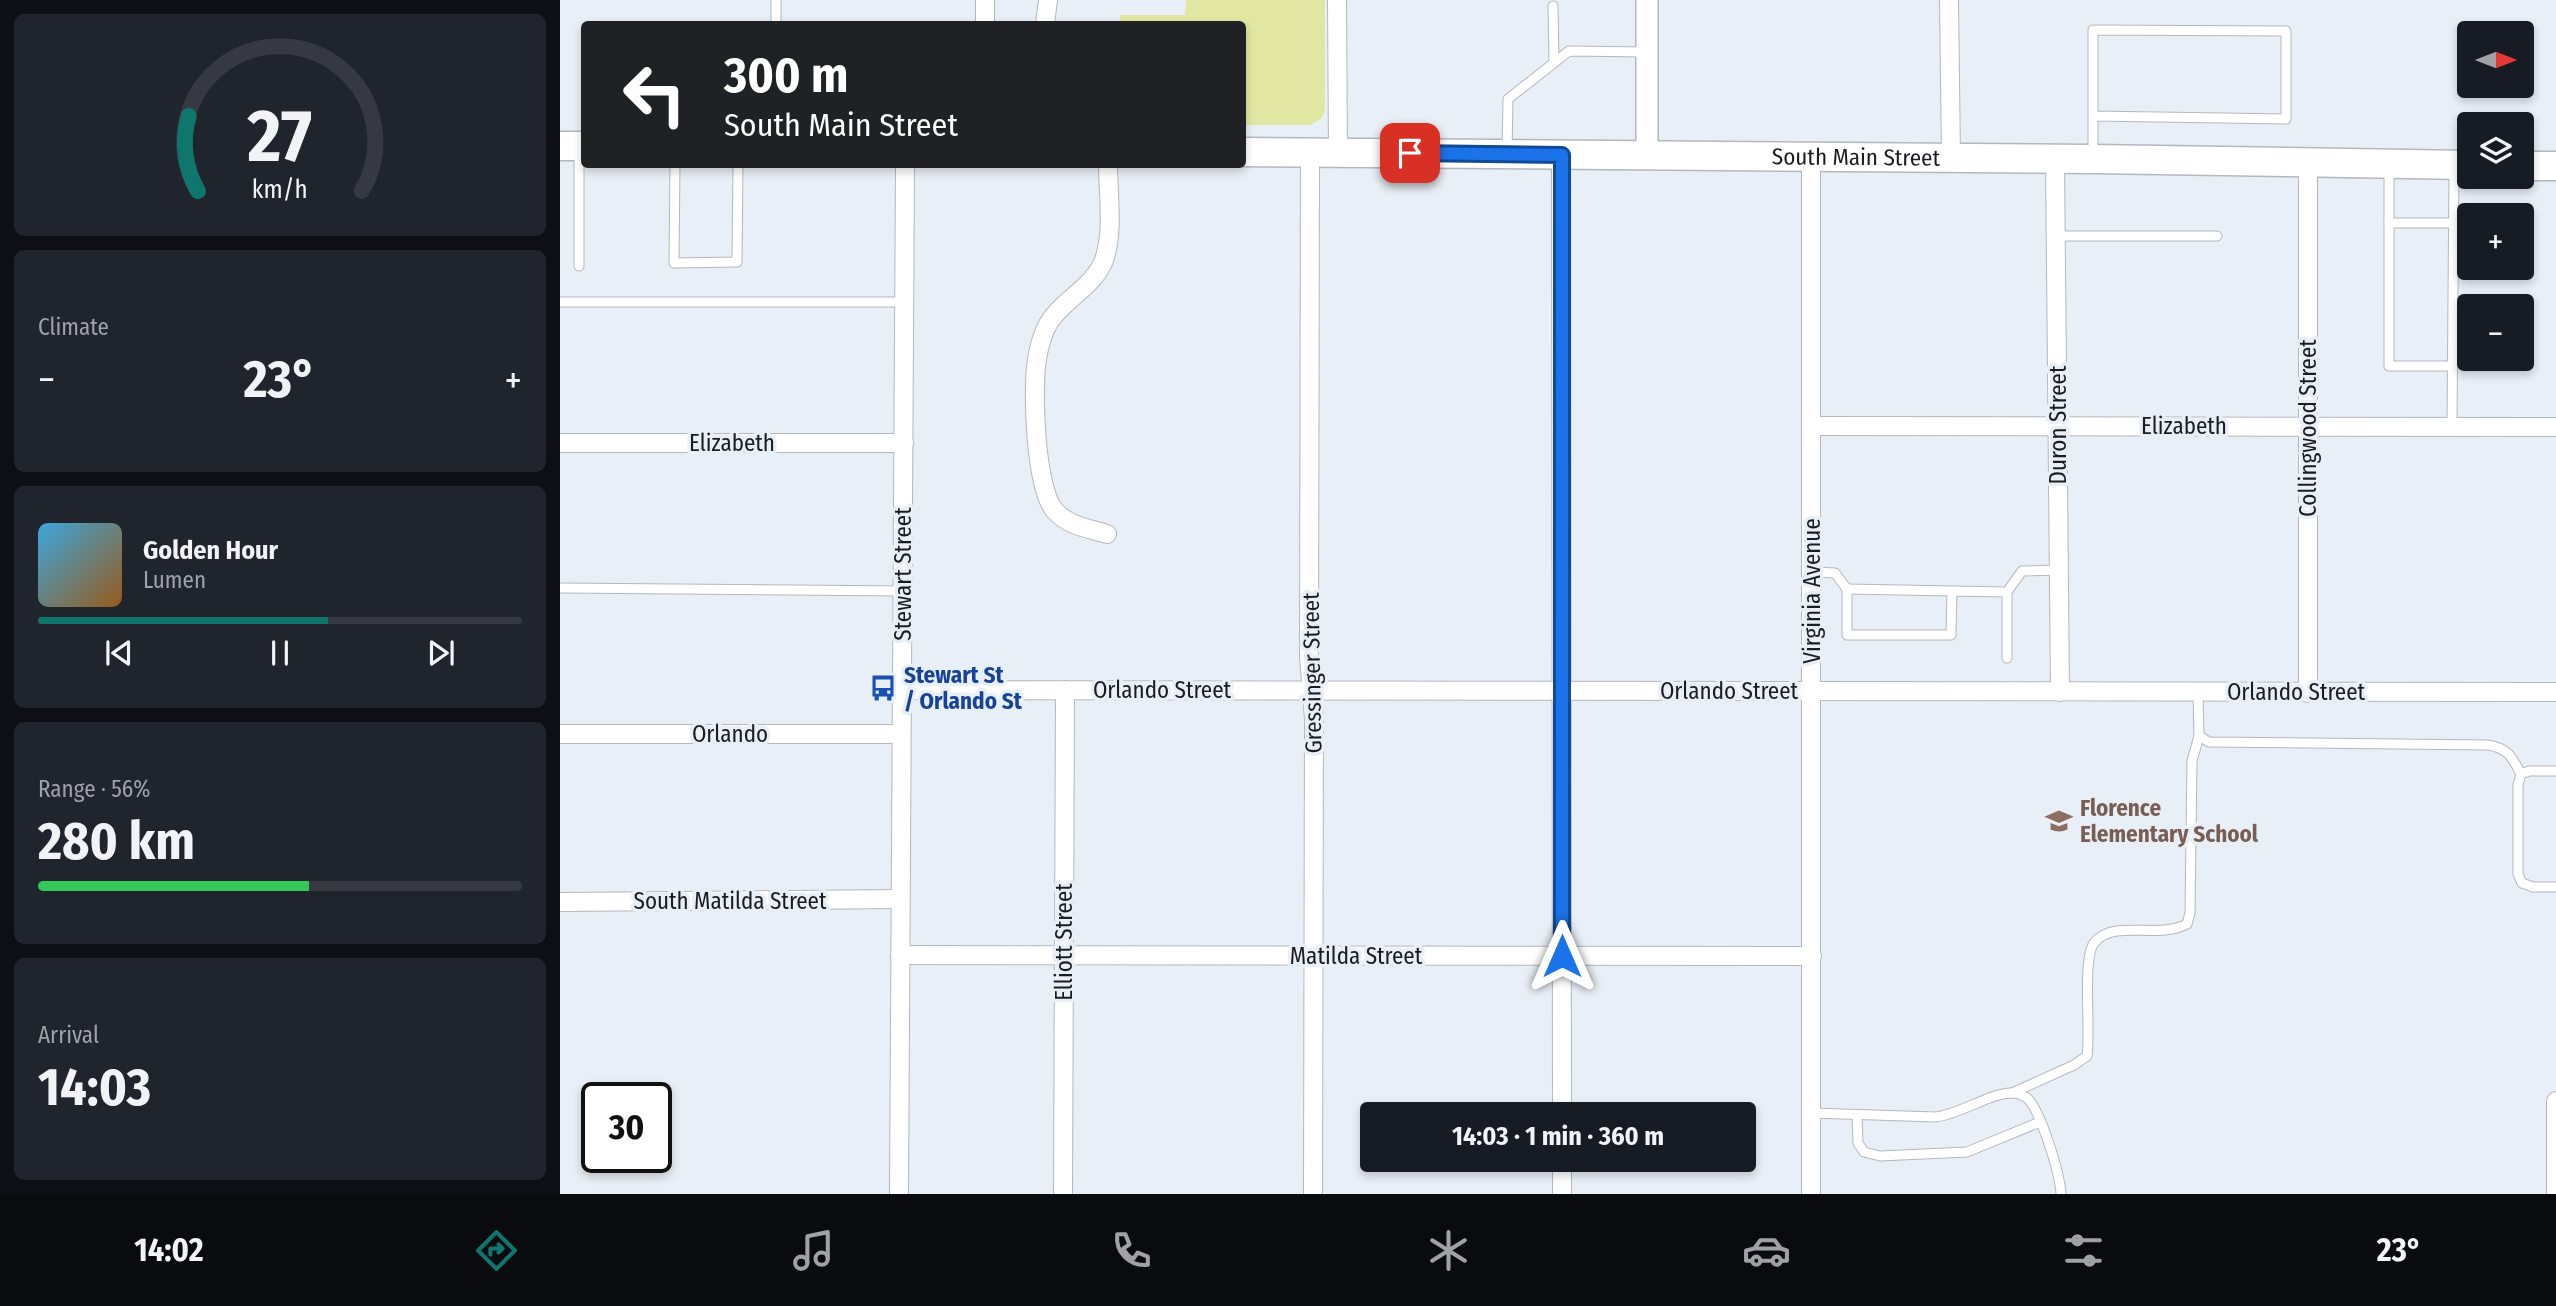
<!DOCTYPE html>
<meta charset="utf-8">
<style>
body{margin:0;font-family:"Fira Sans Condensed",sans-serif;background:#20242c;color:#f1f3f6;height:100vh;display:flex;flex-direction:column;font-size:26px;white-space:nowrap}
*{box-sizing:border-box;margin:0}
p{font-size:23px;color:#9ea1a6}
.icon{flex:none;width:38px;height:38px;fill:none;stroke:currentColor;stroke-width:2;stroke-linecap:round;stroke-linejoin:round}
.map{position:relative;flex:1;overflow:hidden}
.details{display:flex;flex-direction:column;gap:14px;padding:14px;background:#0d0f14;width:560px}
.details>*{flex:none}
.hud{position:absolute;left:21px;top:21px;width:665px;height:147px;border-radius:7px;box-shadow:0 4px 10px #0003;background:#202124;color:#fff;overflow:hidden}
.needle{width:46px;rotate:90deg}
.fabs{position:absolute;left:1897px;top:21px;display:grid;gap:14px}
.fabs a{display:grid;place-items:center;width:77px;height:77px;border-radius:7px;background:#171b24;box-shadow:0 4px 10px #0003;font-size:35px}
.speed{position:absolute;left:21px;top:1082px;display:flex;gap:14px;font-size:35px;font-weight:700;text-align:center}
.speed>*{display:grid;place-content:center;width:91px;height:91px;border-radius:50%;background:#171b24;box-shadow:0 4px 10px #0003;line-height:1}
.speed .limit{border:4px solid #111;border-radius:10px;background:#fff;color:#111}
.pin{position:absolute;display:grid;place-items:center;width:60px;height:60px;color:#fff;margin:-30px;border-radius:14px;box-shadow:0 4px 10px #0006}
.me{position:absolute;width:77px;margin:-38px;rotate:0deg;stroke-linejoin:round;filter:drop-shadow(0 0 5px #0008)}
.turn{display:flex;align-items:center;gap:24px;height:147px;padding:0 28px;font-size:32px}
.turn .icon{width:91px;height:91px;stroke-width:2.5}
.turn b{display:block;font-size:49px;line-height:60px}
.big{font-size:52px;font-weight:700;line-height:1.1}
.details .card{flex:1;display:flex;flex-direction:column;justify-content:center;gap:10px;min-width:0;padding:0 24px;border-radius:10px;background:#20242c}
.details .dial{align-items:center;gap:0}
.dial svg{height:182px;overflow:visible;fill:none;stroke:#363941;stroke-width:7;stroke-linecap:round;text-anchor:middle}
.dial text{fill:#f1f3f6;stroke:none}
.song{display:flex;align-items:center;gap:21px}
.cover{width:84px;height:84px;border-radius:10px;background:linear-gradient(135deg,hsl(200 70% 55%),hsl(30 70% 35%))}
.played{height:7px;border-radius:4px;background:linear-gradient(90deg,#0f766e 60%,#363941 60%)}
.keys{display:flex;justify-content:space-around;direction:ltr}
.heat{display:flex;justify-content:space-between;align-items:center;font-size:38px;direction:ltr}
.charge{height:10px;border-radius:5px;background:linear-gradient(90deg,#34c759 56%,#363941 0)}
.trip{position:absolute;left:800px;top:1102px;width:396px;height:70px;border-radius:7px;background:#171b24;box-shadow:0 4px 10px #0003;font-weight:700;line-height:70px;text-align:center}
.tabs{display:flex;height:112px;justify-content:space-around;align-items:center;background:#090b0e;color:#9ea1a6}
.tabs .icon{width:49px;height:49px}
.tabs .current{color:#0f766e}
.tabs b{font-size:32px;color:#f1f3f6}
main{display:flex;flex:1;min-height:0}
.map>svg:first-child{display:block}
.green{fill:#e1e7a2}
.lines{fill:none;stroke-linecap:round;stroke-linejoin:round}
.service-casing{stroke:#b3b8bf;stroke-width:11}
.minor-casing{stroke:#b3b8bf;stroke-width:20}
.tertiary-casing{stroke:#b3b8bf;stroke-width:24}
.primary-casing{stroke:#b3b8bf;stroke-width:31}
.service{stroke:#fff;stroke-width:9}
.minor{stroke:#fff;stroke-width:18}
.tertiary{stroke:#fff;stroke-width:21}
.primary{stroke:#fff;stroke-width:28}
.route-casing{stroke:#114b97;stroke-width:18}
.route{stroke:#1a73e8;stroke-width:12}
.labels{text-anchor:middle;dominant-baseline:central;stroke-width:7;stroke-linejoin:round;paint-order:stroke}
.street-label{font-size:23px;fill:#1a1c1f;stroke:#e9eff6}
.transit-label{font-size:23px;font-weight:bold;fill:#164399;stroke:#e9eff6;text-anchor:start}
.education-label{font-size:23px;font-weight:bold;fill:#785e54;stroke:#e9eff6;text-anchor:start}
</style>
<main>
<section class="details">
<div class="card dial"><svg viewBox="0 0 100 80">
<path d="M14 69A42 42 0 1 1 86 69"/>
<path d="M14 69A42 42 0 0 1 10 36" stroke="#0f766e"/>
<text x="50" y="56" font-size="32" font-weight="700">27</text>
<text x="50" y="72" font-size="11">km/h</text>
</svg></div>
<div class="card"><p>Climate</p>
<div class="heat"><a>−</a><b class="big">23°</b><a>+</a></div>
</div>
<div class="card">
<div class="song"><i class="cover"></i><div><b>Golden Hour</b><p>Lumen</p></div></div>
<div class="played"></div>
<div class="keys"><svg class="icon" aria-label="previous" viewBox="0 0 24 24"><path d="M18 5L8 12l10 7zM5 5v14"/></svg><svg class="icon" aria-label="pause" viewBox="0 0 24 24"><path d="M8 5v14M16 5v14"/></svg><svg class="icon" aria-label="next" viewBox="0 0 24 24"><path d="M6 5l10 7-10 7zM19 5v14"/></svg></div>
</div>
<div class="card"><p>Range · 56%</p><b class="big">280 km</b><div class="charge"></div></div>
<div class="card"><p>Arrival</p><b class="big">14:03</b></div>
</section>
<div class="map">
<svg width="1996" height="1194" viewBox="0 0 1996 1194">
<rect width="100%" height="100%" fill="#e9eff6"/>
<path class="green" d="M 626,0 L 765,0 L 765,111 L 761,119 L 750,125 L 683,125 L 682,24 L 560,24 L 560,15 L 625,15 Z"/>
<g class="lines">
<g class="service-casing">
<g id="service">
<path d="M 993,6 L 994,62"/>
<path d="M 216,24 L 216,0"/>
<path d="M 1533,116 L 1533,30 L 1726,31 L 1726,119 L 1533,116 L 1533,154"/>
<path d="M 947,152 L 948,99 L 1009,51 L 1086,52"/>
<path d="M 115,164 L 114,263 L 177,262 L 178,164"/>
<path d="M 1829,166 L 1829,366 L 1892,366"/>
<path d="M 1829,223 L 1894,223"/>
<path d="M 1496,236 L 1657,236"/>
<path d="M 19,266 L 19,148"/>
<path d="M 0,302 L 345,302"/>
<path d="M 1892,427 L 1894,169"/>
<path d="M 1252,572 L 1275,573 L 1287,589"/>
<path d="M 0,588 L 343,591"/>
<path d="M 1392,591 L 1391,635 L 1287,635 L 1287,589 L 1447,592 L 1462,571 L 1499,570"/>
<path d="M 1447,658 L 1447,592"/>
<path d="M 1639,736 L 1649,742 L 1928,745 C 1948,748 1952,757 1961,774"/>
<path d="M 1996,771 L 1969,771 L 1961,774 L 1958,785 L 1958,874 L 1962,883 L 1973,887 L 1996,887"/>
<path d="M 1452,1093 L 1514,1065 L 1527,1056 C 1531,1031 1522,959 1534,943 C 1540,936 1548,932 1557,931 C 1581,928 1605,935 1627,924 L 1630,913 L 1632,761 L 1639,736 L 1638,692"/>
<path d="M 1252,1113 L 1376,1117 C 1400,1114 1433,1092 1452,1093 C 1457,1093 1464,1096 1467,1098 C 1481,1111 1500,1174 1501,1194"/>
<path d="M 1297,1115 L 1298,1143 L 1304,1152 L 1320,1156 L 1407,1152 L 1480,1122"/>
</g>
</g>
<g class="minor-casing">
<g id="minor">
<path d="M 777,0 L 778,153"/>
<path d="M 1389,0 L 1391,158"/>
<path d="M 425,24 L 425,0"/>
<path d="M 485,24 L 488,0"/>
<path d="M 750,152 L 749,657 L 754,719 L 753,1194"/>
<path d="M 1001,155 L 1002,1115"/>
<path d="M 1251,157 L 1251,1194"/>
<path d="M 1495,159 L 1500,692"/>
<path d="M 1748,164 L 1748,693"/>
<path d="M 1252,426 L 1996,427"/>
<path d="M 0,443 L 344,443"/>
<path d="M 547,534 C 527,528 509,526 495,511 C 475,489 472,389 477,359 C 479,347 482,335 488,324 C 502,300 534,287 544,260 C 554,231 548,195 548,164"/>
<path d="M 342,690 L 1996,692"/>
<path d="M 0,734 L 340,734"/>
<path d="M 0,902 L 340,899"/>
<path d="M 340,955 L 1252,956"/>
<path d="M 1002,1160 L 1002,1194"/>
<path d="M 339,1194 L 345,164"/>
<path d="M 503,1194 L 505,690"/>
<path d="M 1996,1194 L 1996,1101"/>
</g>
</g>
<g class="tertiary-casing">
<path id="tertiary" d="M 1087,155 L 1087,0"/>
</g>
<g class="primary-casing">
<g id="primary">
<path d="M 0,146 L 24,146"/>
<path id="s1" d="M 682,152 L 1533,159 L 1909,165"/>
<path d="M 1962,166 L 1996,166"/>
</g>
</g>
<use href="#service" class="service"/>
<use href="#minor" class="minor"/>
<use href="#tertiary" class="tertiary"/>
<use href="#primary" class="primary"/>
</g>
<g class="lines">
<g class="route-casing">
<path id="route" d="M 850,153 L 1002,155 L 1002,956"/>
</g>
<use href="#route" class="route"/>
</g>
<defs>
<g id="bus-bare" transform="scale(2.1)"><path d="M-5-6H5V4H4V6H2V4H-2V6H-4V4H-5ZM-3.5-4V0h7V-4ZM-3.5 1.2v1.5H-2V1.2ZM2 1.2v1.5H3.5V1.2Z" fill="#1a4fb4" stroke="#e9eff6" stroke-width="2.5" paint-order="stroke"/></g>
<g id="school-bare" transform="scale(2.1)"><path d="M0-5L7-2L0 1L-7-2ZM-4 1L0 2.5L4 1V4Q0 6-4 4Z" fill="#8d6e63" stroke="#e9eff6" stroke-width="2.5" paint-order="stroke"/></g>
</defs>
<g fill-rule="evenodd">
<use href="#bus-bare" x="323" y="688"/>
<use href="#school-bare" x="1499" y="821"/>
</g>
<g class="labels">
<g class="street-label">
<text stroke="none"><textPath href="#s1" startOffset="614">South Main Street</textPath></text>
<text transform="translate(1498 425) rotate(-90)">Duron Street</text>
<text x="1624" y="426">Elizabeth</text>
<text transform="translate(1748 428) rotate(-90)">Collingwood Street</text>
<text x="172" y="443">Elizabeth</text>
<text transform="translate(343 574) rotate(-90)">Stewart Street</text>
<text transform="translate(1252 591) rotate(-90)">Virginia Avenue</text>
<text transform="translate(752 673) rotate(-91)">Gressinger Street</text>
<text x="602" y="690">Orlando Street</text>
<text x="1169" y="691">Orlando Street</text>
<text x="1736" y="692">Orlando Street</text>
<text x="170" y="734">Orlando</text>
<text x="170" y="901">South Matilda Street</text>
<text transform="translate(504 942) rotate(-90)">Elliott Street</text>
<text x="796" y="956">Matilda Street</text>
</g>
<g class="transit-label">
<text x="344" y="675">Stewart St<tspan x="344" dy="26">/ Orlando St</tspan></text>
</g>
<g class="education-label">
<text x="1520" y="808">Florence<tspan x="1520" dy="26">Elementary School</tspan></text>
</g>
</g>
</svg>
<div class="fabs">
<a><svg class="needle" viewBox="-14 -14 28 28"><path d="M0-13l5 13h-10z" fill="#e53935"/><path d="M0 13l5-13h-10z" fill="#9ea1a6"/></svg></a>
<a><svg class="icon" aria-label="layers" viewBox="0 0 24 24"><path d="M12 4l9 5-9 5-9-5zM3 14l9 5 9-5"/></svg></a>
<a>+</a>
<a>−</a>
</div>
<div class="speed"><div class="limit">30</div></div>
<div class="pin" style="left:850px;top:153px;background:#d93025"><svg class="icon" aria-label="arrive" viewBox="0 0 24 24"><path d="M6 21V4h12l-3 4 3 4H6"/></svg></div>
<svg class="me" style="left:1002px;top:956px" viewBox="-20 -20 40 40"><path d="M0-17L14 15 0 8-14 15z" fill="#1a73e8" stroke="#fff" stroke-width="4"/></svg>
<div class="trip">14:03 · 1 min · 360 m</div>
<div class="hud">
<div class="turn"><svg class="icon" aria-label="left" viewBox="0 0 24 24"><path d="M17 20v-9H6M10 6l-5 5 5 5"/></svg><div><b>300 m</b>South Main Street</div></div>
</div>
</div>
</main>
<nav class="tabs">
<b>14:02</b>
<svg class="icon current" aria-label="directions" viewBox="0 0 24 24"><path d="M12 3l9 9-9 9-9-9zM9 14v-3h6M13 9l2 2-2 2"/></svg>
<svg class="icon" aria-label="music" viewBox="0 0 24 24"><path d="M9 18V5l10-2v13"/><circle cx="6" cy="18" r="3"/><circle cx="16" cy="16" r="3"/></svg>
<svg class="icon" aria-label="phone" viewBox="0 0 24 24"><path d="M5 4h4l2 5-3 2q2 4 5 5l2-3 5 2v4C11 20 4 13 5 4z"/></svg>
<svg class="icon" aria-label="climate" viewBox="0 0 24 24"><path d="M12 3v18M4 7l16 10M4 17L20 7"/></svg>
<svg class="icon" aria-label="car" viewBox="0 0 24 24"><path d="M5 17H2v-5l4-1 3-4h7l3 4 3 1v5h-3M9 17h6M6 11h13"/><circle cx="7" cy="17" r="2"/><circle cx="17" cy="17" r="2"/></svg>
<svg class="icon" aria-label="filters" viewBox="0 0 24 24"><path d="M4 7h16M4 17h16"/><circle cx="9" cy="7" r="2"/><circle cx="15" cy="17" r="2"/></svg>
<b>23°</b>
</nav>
